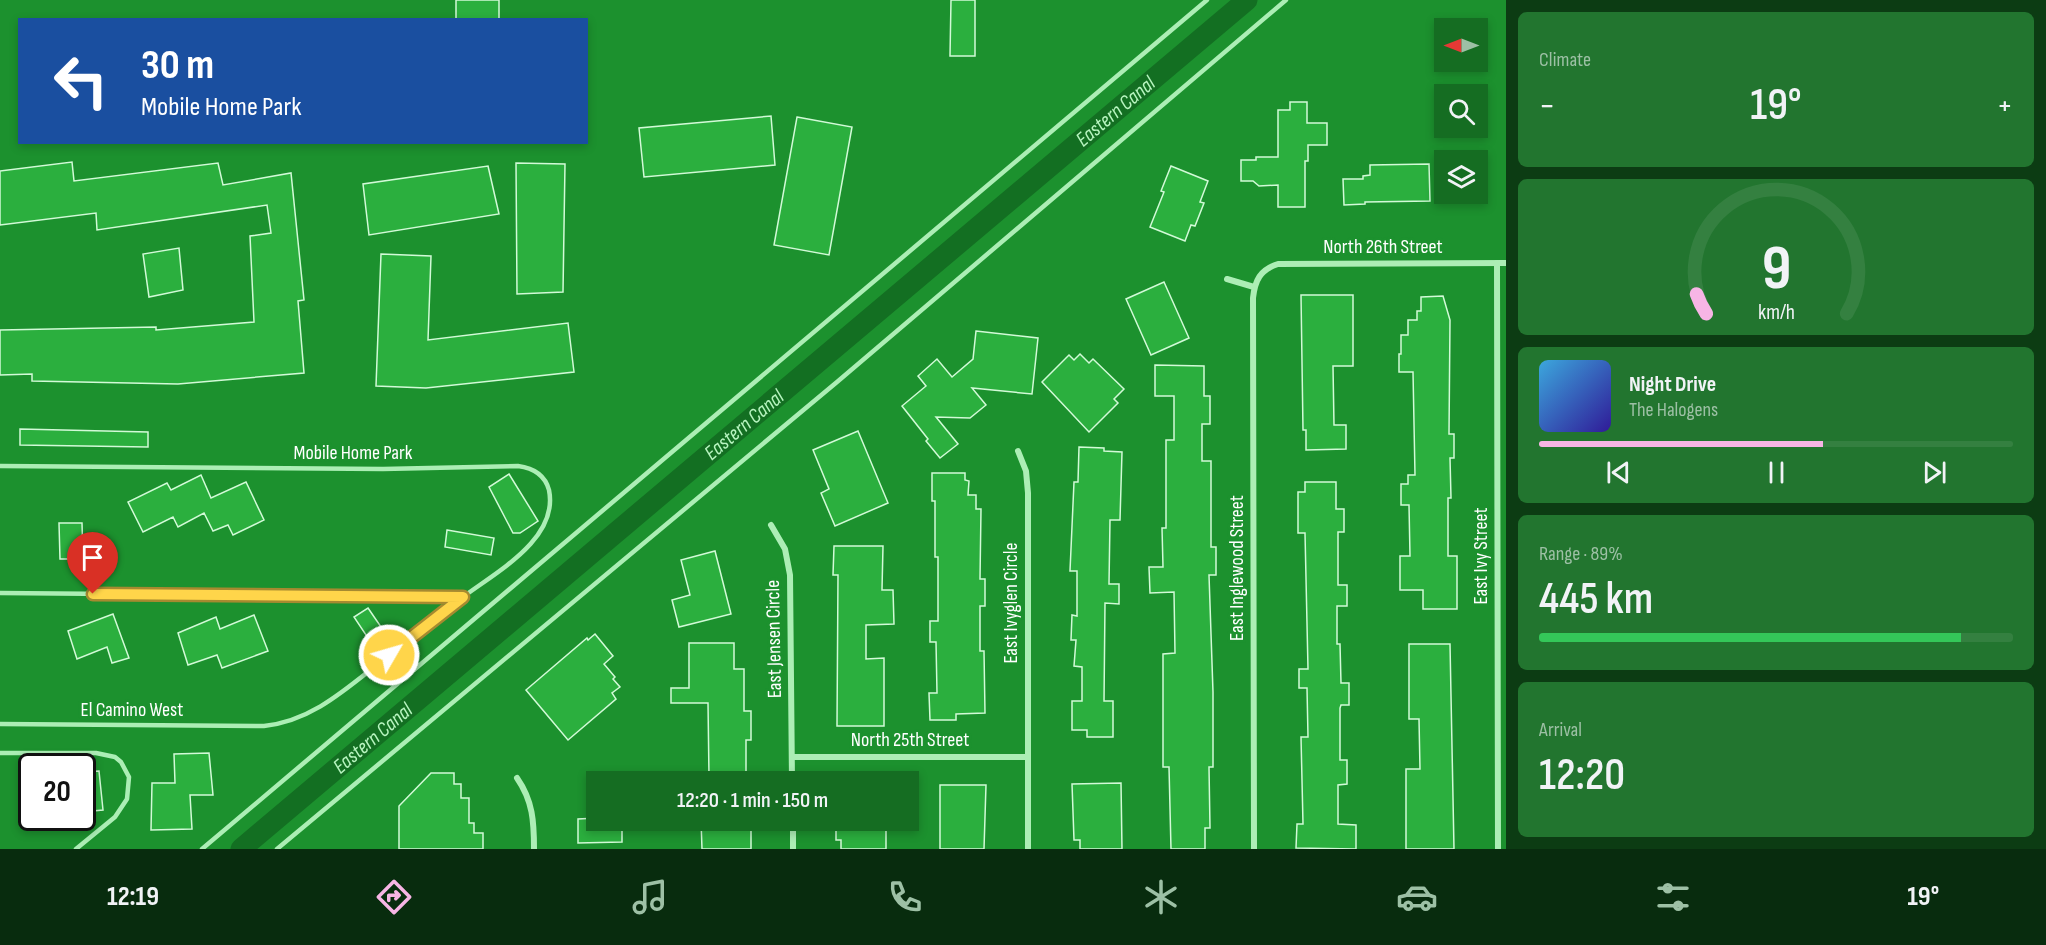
<!DOCTYPE html>
<meta charset="utf-8">
<style>
body{margin:0;font-family:"Sofia Sans Condensed",sans-serif;background:#22752f;color:#f1f3f6;height:100vh;display:flex;flex-direction:column;font-size:22px;white-space:nowrap}
*{box-sizing:border-box;margin:0}
p{font-size:20px;color:#9dc0a5}
.icon{flex:none;width:33px;height:33px;fill:none;stroke:currentColor;stroke-width:2;stroke-linecap:round;stroke-linejoin:round}
.map{position:relative;flex:1;overflow:hidden}
.sheet{display:flex;flex-direction:column;gap:12px;padding:12px;background:#0c3c13;width:540px}
.sheet>*{flex:none}
.hud{position:absolute;left:18px;top:18px;width:570px;height:126px;border-radius:0px;box-shadow:0 3px 9px #0003;background:#1a4fa0;color:#fff;overflow:hidden}
.needle{width:39px;rotate:270deg}
.buttons{position:absolute;left:1434px;top:18px;display:grid;gap:12px}
.buttons a{display:grid;place-items:center;width:54px;height:54px;border-radius:0px;background:#156d22;box-shadow:0 3px 9px #0003;font-size:30px}
.speed{position:absolute;left:18px;top:753px;display:flex;gap:12px;font-size:30px;font-weight:700;text-align:center}
.speed>*{display:grid;place-content:center;width:78px;height:78px;border-radius:50%;background:#156d22;box-shadow:0 3px 9px #0003;line-height:1}
.speed .limit{border:3px solid #111;border-radius:9px;background:#fff;color:#111}
.pin{position:absolute;display:grid;place-items:center;width:51px;height:51px;color:#fff;margin:-62px -26px;border-radius:50% 50% 50% 0;rotate:-45deg;box-shadow:0 0 6px #0007}
.pin .icon{rotate:45deg}
.me{position:absolute;width:66px;margin:-33px;rotate:52deg;stroke-linejoin:round;filter:drop-shadow(0 0 4px #0008)}
.turn{display:flex;align-items:center;gap:21px;height:126px;padding:0 24px;font-size:27px}
.turn .icon{width:78px;height:78px;stroke-width:2.5}
.turn b{display:block;font-size:42px;line-height:51px}
.big{font-size:45px;font-weight:600;line-height:1.1}
.sheet .widget{flex:1;display:flex;flex-direction:column;justify-content:center;gap:9px;min-width:0;padding:0 21px;border-radius:9px;background:#22752f}
.sheet .dial{align-items:center;gap:0}
.dial svg{height:156px;overflow:visible;fill:none;stroke:#348040;stroke-width:7;stroke-linecap:round;text-anchor:middle}
.dial text{fill:#f1f3f6;stroke:none}
.song{display:flex;align-items:center;gap:18px}
.cover{width:72px;height:72px;border-radius:9px;background:linear-gradient(135deg,hsl(200 70% 55%),hsl(250 70% 35%))}
.played{height:6px;border-radius:3px;background:linear-gradient(90deg,#f7b5e5 60%,#348040 60%)}
.keys{display:flex;justify-content:space-around;direction:ltr}
.heat{display:flex;justify-content:space-between;align-items:center;font-size:33px;direction:ltr}
.charge{height:9px;border-radius:4px;background:linear-gradient(90deg,#34c759 89%,#348040 0)}
.trip{position:absolute;left:586px;top:771px;width:333px;height:60px;border-radius:0px;background:#156d22;box-shadow:0 3px 9px #0003;font-weight:600;line-height:60px;text-align:center}
.menu{display:flex;height:96px;justify-content:space-around;align-items:center;background:#082c0e;color:#9dc0a5}
.menu .icon{width:42px;height:42px}
.menu .current{color:#f7b5e5}
.menu b{font-size:27px;color:#f1f3f6}
main{display:flex;flex:1;min-height:0}
.map>svg:first-child{display:block}
.lines{fill:none;stroke-linecap:round;stroke-linejoin:round}
.canal{stroke:#136f22;stroke-width:21}
.building{fill:#2baf3e;stroke:#d2fad7;stroke-width:1.5}
.lane{stroke:#aceeb5;stroke-width:4.5}
.street{stroke:#aceeb5;stroke-width:6}
.route-casing{stroke:#a68a30;stroke-width:15}
.route{stroke:#ffd54a;stroke-width:10}
.labels{text-anchor:middle;dominant-baseline:central;stroke-width:6;stroke-linejoin:round;paint-order:stroke}
.street-label{font-size:20px;fill:#fff;stroke:#1c912e}
.water-label{font-size:21px;font-style:italic;fill:#b8f5c0;stroke:#1c912e}
</style>
<main>
<div class="map">
<svg width="1506" height="849" viewBox="0 0 1506 849">
<rect width="100%" height="100%" fill="#1c912e"/>
<g class="lines">
<path class="canal" id="s1" d="M 241,849 L 1247,0"/>
</g>
<g class="building">
<rect x="456" y="0" width="43" height="20"/>
<path d="M 951,0 L 975,0 L 975,56 L 950,56 Z"/>
<path d="M 1290,102 L 1307,102 L 1307,123 L 1327,123 L 1327,145 L 1308,145 L 1308,161 L 1305,161 L 1305,207 L 1278,207 L 1278,185 L 1259,186 L 1253,181 L 1241,181 L 1241,160 L 1256,160 L 1256,157 L 1278,157 L 1278,110 L 1290,110 Z"/>
<path d="M 771,116 L 775,165 L 644,177 L 639,128 Z"/>
<path d="M 797,117 L 852,127 L 829,255 L 774,245 Z"/>
<path d="M 72,162 L 74,181 L 218,163 L 223,185 L 291,173 L 304,300 L 298,301 L 304,373 L 178,384 L 32,381 L 32,374 L 0,375 L 0,330 L 156,327 L 156,330 L 254,322 L 250,236 L 271,233 L 267,205 L 97,230 L 96,213 L 0,225 L 0,171 Z"/>
<path d="M 516,163 L 565,164 L 563,292 L 517,294 Z"/>
<path d="M 1429,164 L 1430,201 L 1365,202 L 1365,204 L 1344,205 L 1343,179 L 1363,179 L 1363,176 L 1370,175 L 1370,165 Z"/>
<path d="M 488,166 L 499,214 L 369,235 L 363,184 Z"/>
<path d="M 1171,166 L 1208,181 L 1200,202 L 1204,203 L 1195,226 L 1191,225 L 1185,241 L 1150,227 L 1164,192 L 1161,191 Z"/>
<path d="M 179,248 L 183,290 L 149,297 L 143,254 Z"/>
<path d="M 381,254 L 431,256 L 428,340 L 568,323 L 574,372 L 426,388 L 376,386 Z"/>
<path d="M 1164,282 L 1189,338 L 1151,355 L 1126,299 Z"/>
<path d="M 1301,295 L 1353,295 L 1353,366 L 1333,366 L 1334,425 L 1346,425 L 1346,449 L 1306,450 L 1306,430 L 1303,430 Z"/>
<path d="M 1443,296 L 1450,320 L 1449,434 L 1454,434 L 1454,458 L 1450,458 L 1451,498 L 1448,498 L 1448,556 L 1457,556 L 1457,609 L 1423,609 L 1423,590 L 1400,590 L 1400,556 L 1410,556 L 1409,505 L 1401,505 L 1401,484 L 1408,484 L 1408,475 L 1415,475 L 1413,372 L 1399,372 L 1399,354 L 1401,354 L 1401,335 L 1408,335 L 1408,320 L 1417,320 L 1417,311 L 1421,311 L 1421,297 Z"/>
<path d="M 976,331 L 1038,338 L 1032,394 L 972,388 L 986,405 L 970,418 L 936,417 L 958,444 L 940,458 L 926,441 L 928,439 L 902,406 L 926,386 L 918,376 L 937,359 L 952,377 L 973,359 Z"/>
<path d="M 1080,354 L 1089,363 L 1093,359 L 1124,389 L 1114,399 L 1118,403 L 1089,432 L 1042,382 L 1069,355 L 1074,360 Z"/>
<path d="M 1155,365 L 1204,366 L 1204,396 L 1210,396 L 1210,424 L 1202,424 L 1202,461 L 1211,461 L 1211,547 L 1216,547 L 1216,575 L 1209,575 L 1213,692 L 1213,767 L 1209,767 L 1210,828 L 1205,828 L 1205,849 L 1171,849 L 1169,767 L 1163,767 L 1163,654 L 1175,653 L 1174,592 L 1150,593 L 1149,567 L 1163,567 L 1162,528 L 1166,528 L 1166,440 L 1174,440 L 1174,396 L 1155,396 Z"/>
<path d="M 20,429 L 148,432 L 148,447 L 20,445 Z"/>
<path d="M 858,431 L 888,503 L 835,526 L 821,493 L 829,489 L 813,450 Z"/>
<path d="M 1079,447 L 1104,448 L 1104,451 L 1122,452 L 1120,520 L 1110,520 L 1109,584 L 1119,584 L 1119,604 L 1105,603 L 1104,701 L 1113,701 L 1113,737 L 1087,737 L 1087,730 L 1072,730 L 1072,701 L 1082,701 L 1082,667 L 1074,666 L 1076,640 L 1071,640 L 1072,615 L 1077,616 L 1077,571 L 1070,571 L 1074,482 L 1078,482 Z"/>
<path d="M 932,473 L 965,473 L 965,480 L 969,481 L 968,495 L 976,495 L 976,509 L 981,509 L 980,579 L 985,579 L 985,606 L 980,606 L 980,651 L 984,651 L 985,713 L 956,714 L 956,720 L 930,720 L 929,693 L 937,693 L 936,642 L 930,642 L 930,621 L 938,621 L 938,557 L 935,557 L 935,501 L 932,501 Z"/>
<path d="M 509,474 L 538,521 L 520,533 L 513,533 L 489,487 Z"/>
<path d="M 201,475 L 211,498 L 246,482 L 264,520 L 233,535 L 228,525 L 213,531 L 204,513 L 178,527 L 173,517 L 143,532 L 128,502 L 167,483 L 171,490 Z"/>
<path d="M 1305,482 L 1336,482 L 1336,509 L 1344,509 L 1344,532 L 1338,532 L 1338,585 L 1347,585 L 1347,606 L 1337,606 L 1337,644 L 1340,644 L 1341,683 L 1349,683 L 1349,705 L 1341,705 L 1340,708 L 1340,760 L 1347,760 L 1347,784 L 1338,785 L 1338,824 L 1356,825 L 1356,849 L 1296,848 L 1297,824 L 1303,824 L 1301,737 L 1308,737 L 1307,688 L 1299,688 L 1299,669 L 1308,669 L 1305,533 L 1298,533 L 1298,492 L 1305,492 Z"/>
<path d="M 59,523 L 82,523 L 83,559 L 60,559 Z"/>
<path d="M 447,530 L 494,538 L 491,555 L 445,547 Z"/>
<path d="M 834,546 L 883,546 L 882,590 L 893,590 L 894,624 L 866,625 L 866,659 L 884,658 L 884,726 L 837,726 L 838,575 L 833,575 Z"/>
<path d="M 715,551 L 731,614 L 679,627 L 672,600 L 690,595 L 681,560 Z"/>
<path d="M 368,608 L 390,640 L 376,650 L 354,617 Z"/>
<path d="M 113,614 L 129,658 L 112,663 L 107,647 L 77,659 L 68,631 Z"/>
<path d="M 254,615 L 268,651 L 222,668 L 217,655 L 188,665 L 178,633 L 216,617 L 220,629 Z"/>
<path d="M 595,634 L 613,656 L 604,664 L 615,677 L 613,679 L 620,687 L 612,693 L 616,699 L 568,740 L 526,690 L 587,638 L 588,640 Z"/>
<path d="M 689,643 L 734,643 L 734,669 L 744,669 L 744,711 L 751,711 L 751,740 L 746,740 L 746,777 L 709,777 L 708,703 L 671,703 L 671,688 L 689,688 Z"/>
<path d="M 1409,644 L 1450,644 L 1454,849 L 1406,849 L 1406,769 L 1420,769 L 1419,719 L 1409,719 Z"/>
<path d="M 209,753 L 213,795 L 190,795 L 192,829 L 151,830 L 152,783 L 175,783 L 174,754 Z"/>
<path d="M 99,771 L 103,810 L 82,812 L 82,772 Z"/>
<path d="M 431,773 L 454,773 L 454,784 L 461,784 L 461,798 L 469,798 L 469,823 L 474,823 L 474,833 L 483,833 L 483,849 L 399,849 L 399,806 Z"/>
<path d="M 1121,783 L 1122,849 L 1080,849 L 1080,840 L 1074,840 L 1072,784 Z"/>
<path d="M 940,785 L 986,785 L 984,849 L 940,849 Z"/>
<path d="M 597,818 L 597,820 L 622,820 L 622,842 L 578,843 L 578,819 Z"/>
<path d="M 701,820 L 751,820 L 751,849 L 702,849 Z"/>
<path d="M 836,820 L 886,820 L 886,849 L 841,849 L 841,840 L 836,840 Z"/>
</g>
<g class="lines">
<g class="lane">
<path d="M 0,466 L 383,469 L 518,466 C 533,468 545,475 549,490 C 559,539 496,572 463,597 L 0,593"/>
<path d="M 0,724 L 264,726 C 312,721 346,689 383,660 C 409,639 436,618 462,597"/>
<path d="M 0,753 L 96,753 L 115,757 L 121,762 L 129,777 L 127,799 L 115,817 L 76,849"/>
<path d="M 202,849 L 1207,0"/>
<path d="M 277,849 L 837,382 L 1286,0"/>
</g>
<g class="street">
<path d="M 1497,263 L 1498,849"/>
<path d="M 1227,279 L 1254,287"/>
<path d="M 1018,451 L 1026,471 L 1028,493 L 1028,849"/>
<path d="M 771,525 L 785,549 L 790,575 L 792,782"/>
<path d="M 792,757 L 1027,757"/>
<path d="M 517,778 C 533,801 534,822 534,849"/>
<path d="M 793,820 L 793,849"/>
<path d="M 1254,849 L 1253,298 C 1255,280 1260,270 1278,264 L 1506,263"/>
</g>
</g>
<g class="lines">
<g class="route-casing">
<path id="route" d="M 93,594 L 463,597 L 389,655"/>
</g>
<use href="#route" class="route"/>
</g>
<g class="labels">
<g class="street-label">
<text x="1383" y="247">North 26th Street</text>
<text x="353" y="453">Mobile Home Park</text>
<text transform="translate(1481 556) rotate(-90)">East Ivy Street</text>
<text transform="translate(1237 568) rotate(-90)">East Inglewood Street</text>
<text transform="translate(1011 603) rotate(-90)">East Ivyglen Circle</text>
<text transform="translate(774 639) rotate(-91)">East Jensen Circle</text>
<text x="132" y="710">El Camino West</text>
<text x="910" y="740">North 25th Street</text>
</g>
<g class="water-label">
<text stroke="none"><textPath href="#s1" startOffset="1144">Eastern Canal</textPath></text>
<text stroke="none"><textPath href="#s1" startOffset="658">Eastern Canal</textPath></text>
<text stroke="none"><textPath href="#s1" startOffset="172">Eastern Canal</textPath></text>
</g>
</g>
</svg>
<div class="buttons">
<a><svg class="needle" viewBox="-14 -14 28 28"><path d="M0-13l5 13h-10z" fill="#e53935"/><path d="M0 13l5-13h-10z" fill="#9dc0a5"/></svg></a>
<a><svg class="icon" aria-label="search" viewBox="0 0 24 24"><circle cx="10" cy="10" r="6"/><path d="M15 15l6 6"/></svg></a>
<a><svg class="icon" aria-label="layers" viewBox="0 0 24 24"><path d="M12 4l9 5-9 5-9-5zM3 14l9 5 9-5"/></svg></a>
</div>
<div class="speed"><div class="limit">20</div></div>
<div class="pin" style="left:93px;top:594px;background:#d93025"><svg class="icon" aria-label="arrive" viewBox="0 0 24 24"><path d="M6 21V4h12l-3 4 3 4H6"/></svg></div>
<svg class="me" style="left:389px;top:655px" viewBox="-20 -20 40 40"><circle r="17" fill="#ffd54a" stroke="#fff" stroke-width="3"/><path d="M0-11L8 9 0 5-8 9z" fill="#fff"/></svg>
<div class="trip">12:20 · 1 min · 150 m</div>
<div class="hud">
<div class="turn"><svg class="icon" aria-label="left" viewBox="0 0 24 24"><path d="M17 20v-9H6M10 6l-5 5 5 5"/></svg><div><b>30 m</b>Mobile Home Park</div></div>
</div>
</div>
<section class="sheet">
<div class="widget"><p>Climate</p>
<div class="heat"><a>−</a><b class="big">19°</b><a>+</a></div>
</div>
<div class="widget dial"><svg viewBox="0 0 100 80">
<path d="M14 69A42 42 0 1 1 86 69"/>
<path d="M14 69A42 42 0 0 1 9 59" stroke="#f7b5e5"/>
<text x="50" y="56" font-size="32" font-weight="700">9</text>
<text x="50" y="72" font-size="11">km/h</text>
</svg></div>
<div class="widget">
<div class="song"><i class="cover"></i><div><b>Night Drive</b><p>The Halogens</p></div></div>
<div class="played"></div>
<div class="keys"><svg class="icon" aria-label="previous" viewBox="0 0 24 24"><path d="M18 5L8 12l10 7zM5 5v14"/></svg><svg class="icon" aria-label="pause" viewBox="0 0 24 24"><path d="M8 5v14M16 5v14"/></svg><svg class="icon" aria-label="next" viewBox="0 0 24 24"><path d="M6 5l10 7-10 7zM19 5v14"/></svg></div>
</div>
<div class="widget"><p>Range · 89%</p><b class="big">445 km</b><div class="charge"></div></div>
<div class="widget"><p>Arrival</p><b class="big">12:20</b></div>
</section>
</main>
<nav class="menu">
<b>12:19</b>
<svg class="icon current" aria-label="directions" viewBox="0 0 24 24"><path d="M12 3l9 9-9 9-9-9zM9 14v-3h6M13 9l2 2-2 2"/></svg>
<svg class="icon" aria-label="music" viewBox="0 0 24 24"><path d="M9 18V5l10-2v13"/><circle cx="6" cy="18" r="3"/><circle cx="16" cy="16" r="3"/></svg>
<svg class="icon" aria-label="phone" viewBox="0 0 24 24"><path d="M5 4h4l2 5-3 2q2 4 5 5l2-3 5 2v4C11 20 4 13 5 4z"/></svg>
<svg class="icon" aria-label="climate" viewBox="0 0 24 24"><path d="M12 3v18M4 7l16 10M4 17L20 7"/></svg>
<svg class="icon" aria-label="car" viewBox="0 0 24 24"><path d="M5 17H2v-5l4-1 3-4h7l3 4 3 1v5h-3M9 17h6M6 11h13"/><circle cx="7" cy="17" r="2"/><circle cx="17" cy="17" r="2"/></svg>
<svg class="icon" aria-label="filters" viewBox="0 0 24 24"><path d="M4 7h16M4 17h16"/><circle cx="9" cy="7" r="2"/><circle cx="15" cy="17" r="2"/></svg>
<b>19°</b>
</nav>
